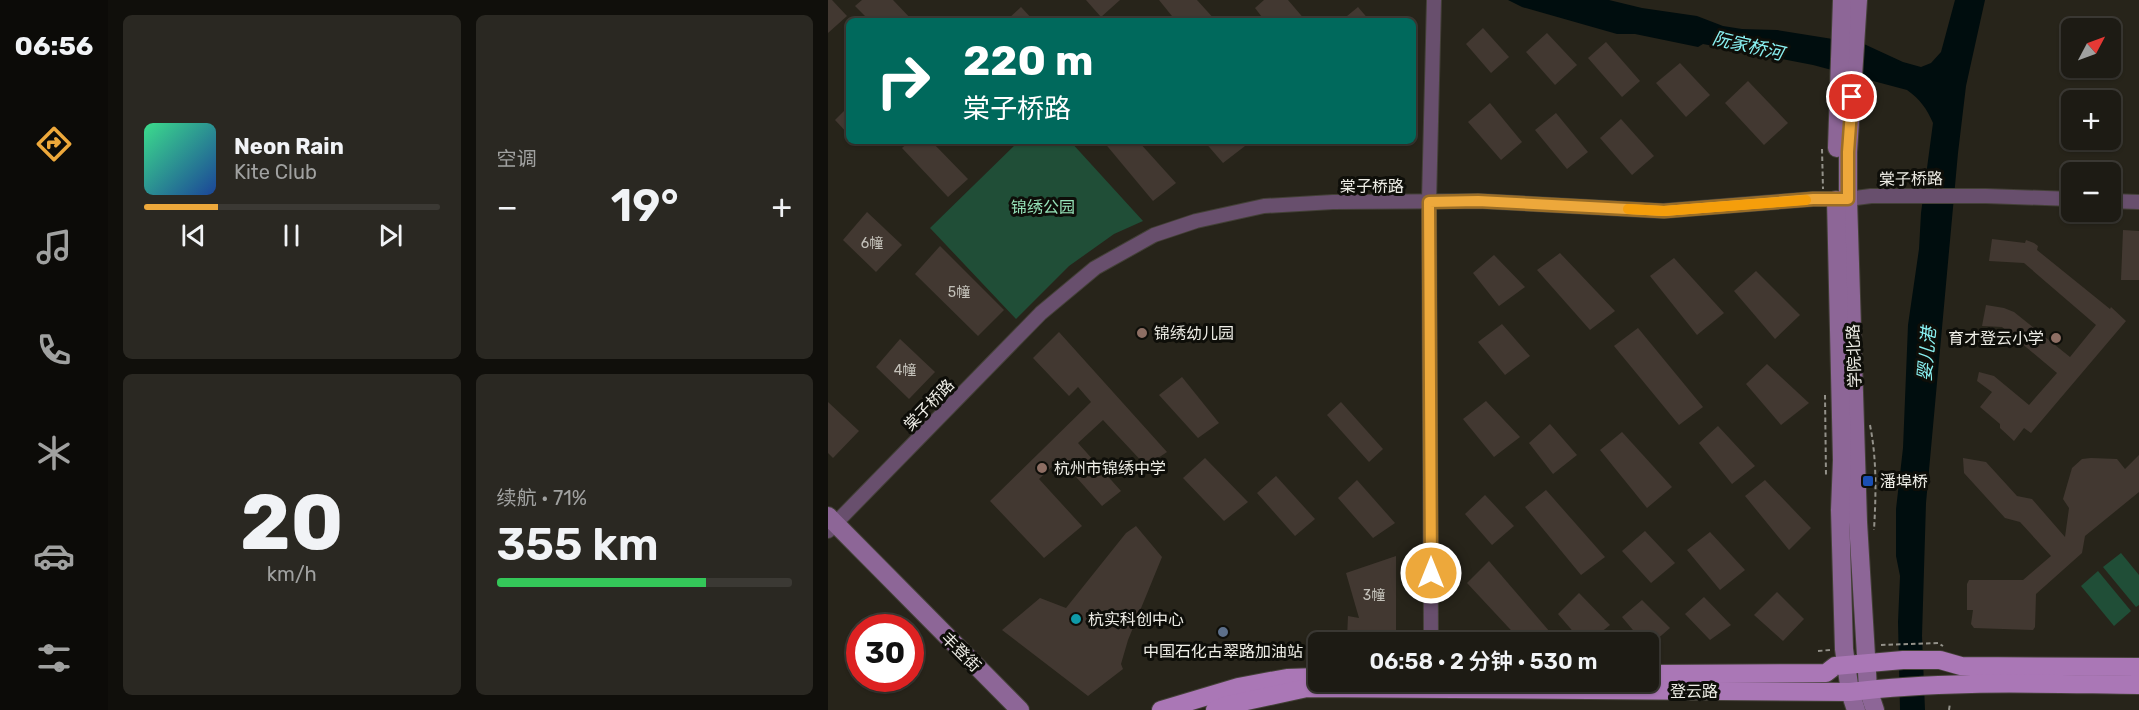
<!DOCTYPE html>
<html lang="zh">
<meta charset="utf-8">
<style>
body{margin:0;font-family:Rubik,"Noto Sans SC",sans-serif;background:#2a2822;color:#f1f3f6;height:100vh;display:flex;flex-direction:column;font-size:22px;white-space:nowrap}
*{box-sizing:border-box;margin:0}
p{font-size:20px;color:#a0a1a0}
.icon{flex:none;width:33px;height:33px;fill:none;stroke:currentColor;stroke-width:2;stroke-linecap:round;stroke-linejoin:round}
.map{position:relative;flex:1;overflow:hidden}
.sheet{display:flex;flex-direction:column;gap:15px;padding:15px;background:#100f0b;width:720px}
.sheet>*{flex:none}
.guide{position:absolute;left:18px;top:18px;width:570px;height:126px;border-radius:9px;box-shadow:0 2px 4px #0004,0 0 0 2px #3b3934;background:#00695c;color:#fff;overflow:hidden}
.needle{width:39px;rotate:49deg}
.buttons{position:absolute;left:1233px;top:18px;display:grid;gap:12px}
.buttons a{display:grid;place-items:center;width:60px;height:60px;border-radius:9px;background:#1d1b14;box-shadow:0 2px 4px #0004,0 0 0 2px #3b3934;font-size:30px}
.speed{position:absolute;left:18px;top:614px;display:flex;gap:12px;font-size:30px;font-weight:700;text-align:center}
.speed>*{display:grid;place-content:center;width:78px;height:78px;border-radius:50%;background:#1d1b14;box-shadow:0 2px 4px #0004,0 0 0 2px #3b3934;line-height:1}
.speed .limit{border:9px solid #d22;background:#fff;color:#111}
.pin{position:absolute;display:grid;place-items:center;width:51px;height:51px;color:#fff;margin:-26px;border:3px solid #fff;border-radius:50%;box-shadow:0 2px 6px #0007}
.me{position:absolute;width:66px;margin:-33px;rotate:0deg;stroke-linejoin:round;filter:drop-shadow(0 0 4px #0008)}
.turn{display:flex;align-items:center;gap:21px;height:126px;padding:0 18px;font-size:27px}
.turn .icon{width:78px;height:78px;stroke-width:2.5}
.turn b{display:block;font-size:42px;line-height:51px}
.big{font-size:45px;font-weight:600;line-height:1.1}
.sheet .widget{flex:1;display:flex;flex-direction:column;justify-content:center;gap:9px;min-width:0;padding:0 21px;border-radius:9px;background:#2a2822}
.sheet .dial{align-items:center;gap:0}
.dial b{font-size:78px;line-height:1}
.song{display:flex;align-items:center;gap:18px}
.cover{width:72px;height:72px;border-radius:9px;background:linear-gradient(135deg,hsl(150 70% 55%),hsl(220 70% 35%))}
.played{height:6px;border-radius:3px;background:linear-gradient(90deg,#eda83b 25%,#3b3934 25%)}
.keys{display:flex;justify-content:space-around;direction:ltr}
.heat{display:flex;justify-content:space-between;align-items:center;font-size:33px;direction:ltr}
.charge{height:9px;border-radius:4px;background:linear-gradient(90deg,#34c759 71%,#3b3934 0)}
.sheet .tiles{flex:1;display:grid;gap:15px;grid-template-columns:repeat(2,1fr)}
.trip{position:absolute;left:480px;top:632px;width:351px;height:60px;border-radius:9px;background:#1d1b14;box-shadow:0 2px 4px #0004,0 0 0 2px #3b3934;font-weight:600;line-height:60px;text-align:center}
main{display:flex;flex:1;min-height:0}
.menu{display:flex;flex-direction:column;width:108px;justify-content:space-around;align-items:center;background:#0c0b08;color:#a0a1a0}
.menu .icon{width:42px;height:42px}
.menu .current{color:#eda83b}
.menu b{font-size:27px;color:#f1f3f6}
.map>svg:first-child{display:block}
.green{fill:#204e37}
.water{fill:#000d0e}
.building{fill:#423831}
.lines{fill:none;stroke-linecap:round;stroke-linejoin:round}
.street-casing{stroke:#434037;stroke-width:16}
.secondary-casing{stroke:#434037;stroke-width:20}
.primary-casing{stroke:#434037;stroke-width:20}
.path{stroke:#939189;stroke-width:2;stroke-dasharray:4.5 3;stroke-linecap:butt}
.street{stroke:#684f6d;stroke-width:14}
.secondary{stroke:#8d6697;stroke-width:18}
.primary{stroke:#aa77b6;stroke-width:18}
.route-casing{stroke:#9a6d26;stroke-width:15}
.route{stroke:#eda83b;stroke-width:10}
.slow{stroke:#f59e0b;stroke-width:10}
.education-dot{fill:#8d6e63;stroke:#0e0e09;stroke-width:2}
.transit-dot{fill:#1a4fb4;stroke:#0e0e09;stroke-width:2}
.culture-dot{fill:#0f9aa8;stroke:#0e0e09;stroke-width:2}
.service-dot{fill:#5c6f8a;stroke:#0e0e09;stroke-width:2}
.labels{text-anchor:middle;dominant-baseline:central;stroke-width:6;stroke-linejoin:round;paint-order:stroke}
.number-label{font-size:14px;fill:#c3c0b9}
.street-label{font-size:16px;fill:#eeede6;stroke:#0e0e09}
.park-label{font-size:16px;fill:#97e4ba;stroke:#0e0e09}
.poi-label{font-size:16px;fill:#eeede6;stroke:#0e0e09;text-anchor:start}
.water-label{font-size:18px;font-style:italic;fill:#8af2f3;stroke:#0e0e09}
</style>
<main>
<nav class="menu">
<b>06:56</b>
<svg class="icon current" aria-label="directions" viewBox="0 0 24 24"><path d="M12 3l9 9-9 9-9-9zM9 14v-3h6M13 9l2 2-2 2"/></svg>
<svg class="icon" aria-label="music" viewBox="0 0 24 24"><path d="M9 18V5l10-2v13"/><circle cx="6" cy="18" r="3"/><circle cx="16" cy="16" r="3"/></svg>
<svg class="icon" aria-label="phone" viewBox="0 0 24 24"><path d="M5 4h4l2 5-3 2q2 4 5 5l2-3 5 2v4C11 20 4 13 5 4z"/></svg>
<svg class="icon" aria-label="climate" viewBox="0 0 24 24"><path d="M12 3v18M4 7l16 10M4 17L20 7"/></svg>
<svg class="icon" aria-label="car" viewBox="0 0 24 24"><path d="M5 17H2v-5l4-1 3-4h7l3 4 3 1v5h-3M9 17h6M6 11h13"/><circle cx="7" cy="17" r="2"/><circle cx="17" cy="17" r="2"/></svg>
<svg class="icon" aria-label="filters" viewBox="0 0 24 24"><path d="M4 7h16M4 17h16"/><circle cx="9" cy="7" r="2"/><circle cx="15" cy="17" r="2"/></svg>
</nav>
<section class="sheet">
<div class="tiles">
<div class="widget">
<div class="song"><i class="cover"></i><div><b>Neon Rain</b><p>Kite Club</p></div></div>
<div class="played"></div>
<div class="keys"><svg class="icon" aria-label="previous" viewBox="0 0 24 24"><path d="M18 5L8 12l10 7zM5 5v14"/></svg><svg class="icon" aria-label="pause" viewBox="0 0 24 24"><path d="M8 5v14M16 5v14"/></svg><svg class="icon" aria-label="next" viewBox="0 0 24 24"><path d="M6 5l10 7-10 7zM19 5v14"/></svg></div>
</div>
<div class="widget"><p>空调</p>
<div class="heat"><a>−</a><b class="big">19°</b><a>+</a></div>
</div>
<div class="widget dial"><b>20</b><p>km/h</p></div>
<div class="widget"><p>续航 · 71%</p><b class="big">355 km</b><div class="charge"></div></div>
</div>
</section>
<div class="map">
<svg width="1311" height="710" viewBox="0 0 1311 710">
<rect width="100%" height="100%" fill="#27241a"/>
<g class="green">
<path d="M 191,141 L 242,141 L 315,221 L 286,234 L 241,266 L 188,319 L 102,228 Z"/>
<path d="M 1293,553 L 1311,575 L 1311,605 L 1308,607 L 1275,567 Z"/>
<path d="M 1270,571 L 1303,611 L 1286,626 L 1253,586 Z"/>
</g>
<path class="water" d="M 680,0 L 781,0 L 814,8 L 869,16 L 895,26 L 914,29 L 949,30 L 1036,44 L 1075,62 L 1093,67 L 1103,63 L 1113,52 L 1127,0 L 1157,0 L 1138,86 L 1130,153 L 1098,503 L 1094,636 L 1097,710 L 1072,710 L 1070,622 L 1072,576 L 1068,556 L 1068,509 L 1075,448 L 1080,325 L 1091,249 L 1093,213 L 1105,123 C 1099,109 1092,99 1079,90 L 985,65 L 875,44 L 870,47 L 807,34 L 789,34 L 694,7 Z"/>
<g class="building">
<path d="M 0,0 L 4,0 L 19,16 L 0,33 Z"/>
<path d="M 34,0 L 65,0 L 85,21 L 42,21 L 27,6 Z"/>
<path d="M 258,0 L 292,0 L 273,17 Z"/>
<path d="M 331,0 L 369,0 L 388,21 L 348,21 Z"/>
<path d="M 436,0 L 460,0 L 478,21 L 437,21 L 427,8 Z"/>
<path d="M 193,7 L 206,21 L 178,21 Z"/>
<path d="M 530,7 L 542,21 L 513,21 Z"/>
<path d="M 655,28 L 681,57 L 663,73 L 638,44 Z"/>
<path d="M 719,33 L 749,65 L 727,85 L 698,52 Z"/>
<path d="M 778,42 L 812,81 L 794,97 L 760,58 Z"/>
<path d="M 852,63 L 882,95 L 858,117 L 828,83 Z"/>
<path d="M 920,81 L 960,123 L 936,145 L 897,103 Z"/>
<path d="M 662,103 L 694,142 L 673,160 L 640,122 Z"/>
<path d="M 21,106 L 21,135 L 7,120 Z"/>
<path d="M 728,113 L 760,152 L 739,169 L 707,130 Z"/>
<path d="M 793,119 L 826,156 L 804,175 L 772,138 Z"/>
<path d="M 82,141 L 103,141 L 140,179 L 120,197 L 74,148 Z"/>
<path d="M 275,141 L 310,141 L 348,183 L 325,201 Z"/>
<path d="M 376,141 L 413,141 L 417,146 L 395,163 Z"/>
<path d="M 39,212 L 74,245 L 48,272 L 15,240 Z"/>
<path d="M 1295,230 L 1311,231 L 1311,280 L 1293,280 Z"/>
<path d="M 1164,239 L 1197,243 L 1198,240 L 1206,243 L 1210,246 L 1209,250 L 1282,309 L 1283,307 L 1298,321 L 1203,433 L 1196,428 L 1186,441 L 1172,428 L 1172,424 L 1152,407 L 1164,392 L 1149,381 L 1151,372 L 1166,376 L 1201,405 L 1229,373 L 1174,327 L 1154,326 L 1158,305 L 1176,308 L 1186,312 L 1242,357 L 1268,325 L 1196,263 L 1161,261 Z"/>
<path d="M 112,246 L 176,310 L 150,336 L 87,274 Z"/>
<path d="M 732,253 L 787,311 L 762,330 L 709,270 Z"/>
<path d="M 666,255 L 697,287 L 671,306 L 645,273 Z"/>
<path d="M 846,258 L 896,313 L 869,335 L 822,276 Z"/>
<path d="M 928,271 L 972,315 L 947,339 L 906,291 Z"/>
<path d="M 674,324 L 702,356 L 677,375 L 650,342 Z"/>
<path d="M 810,328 L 875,407 L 851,425 L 786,346 Z"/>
<path d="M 231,332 L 339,452 L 318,466 L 275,420 L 250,443 L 293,491 L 274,506 L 232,459 L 211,479 L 254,526 L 216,558 L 162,501 L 263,402 L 250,387 L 241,396 L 205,358 Z"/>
<path d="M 72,339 L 107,372 L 81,399 L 48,367 Z"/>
<path d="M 939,364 L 981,403 L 953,425 L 918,384 Z"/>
<path d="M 354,377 L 391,423 L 370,438 L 331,395 Z"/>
<path d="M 658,401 L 692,437 L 666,457 L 635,419 Z"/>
<path d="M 0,402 L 31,431 L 5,458 L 0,453 Z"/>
<path d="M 513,402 L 555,449 L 541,462 L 499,415 Z"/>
<path d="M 722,424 L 749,455 L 725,474 L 701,443 Z"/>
<path d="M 890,426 L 927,466 L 904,484 L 871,443 Z"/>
<path d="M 794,432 L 844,487 L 819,508 L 772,450 Z"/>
<path d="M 1311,455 L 1311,492 L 1257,536 L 1254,553 L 1208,594 L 1207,627 L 1205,630 L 1146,628 L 1143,624 L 1145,610 L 1139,610 L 1139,584 L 1141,580 L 1195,580 L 1223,556 L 1192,522 L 1177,518 L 1136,473 L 1135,458 L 1158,462 L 1189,496 L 1204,499 L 1237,537 L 1241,508 L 1235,499 L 1244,468 L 1254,459 L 1263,458 L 1289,459 L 1297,469 Z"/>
<path d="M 377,458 L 420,502 L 396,521 L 355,478 Z"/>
<path d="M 448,476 L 487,519 L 467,536 L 429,493 Z"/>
<path d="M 529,480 L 567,523 L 545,538 L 510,498 Z"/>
<path d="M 937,480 L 983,528 L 961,550 L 917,496 Z"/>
<path d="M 718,490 L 777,557 L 753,575 L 697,507 Z"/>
<path d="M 657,495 L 686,526 L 664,545 L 637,514 Z"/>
<path d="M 308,526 L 334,557 L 300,640 L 293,664 L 295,669 L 260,696 L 174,630 L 212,598 L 238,608 L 298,533 Z"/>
<path d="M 817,531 L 847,563 L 823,583 L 794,551 Z"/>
<path d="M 882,532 L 917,570 L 892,590 L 859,550 Z"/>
<path d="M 568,556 L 568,639 L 519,638 L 520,616 L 531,618 L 518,573 Z"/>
<path d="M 661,561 L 722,632 L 707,642 L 694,642 L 639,583 Z"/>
<path d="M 949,592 L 976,619 L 955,641 L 926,615 Z"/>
<path d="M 751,593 L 782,625 L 761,642 L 754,642 L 730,614 Z"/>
<path d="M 876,597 L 903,625 L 882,640 L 857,614 Z"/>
<path d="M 814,600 L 842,628 L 820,647 L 820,642 L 815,642 L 794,617 Z"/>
</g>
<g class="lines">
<g class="street-casing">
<g id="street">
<path d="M 1282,201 L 1311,202"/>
<path d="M 0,531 L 213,313 L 267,268 L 326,235 L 368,221 L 436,206 L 505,202 L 650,201 L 835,211 L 985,199 L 1020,199 L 1043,196 L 1158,196 L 1244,199"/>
<path d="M 603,642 L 601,202 L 606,0"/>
</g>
</g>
<g class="secondary-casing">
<g id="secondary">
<path d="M 1030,0 L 1020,152 L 1020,199 L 1030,522 L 1040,689 L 1047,710"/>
<path d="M 1009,148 L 1014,0"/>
<path d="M 1008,200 L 1014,460 L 1012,510 L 1016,649 L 1022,692 L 1028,710"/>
<path d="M 0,516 L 192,710"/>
</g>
</g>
<g class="primary-casing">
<g id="primary">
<path d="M 820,674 L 998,673 L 1007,666 L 1075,660 L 1112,660 L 1133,666 L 1311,667"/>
<path d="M 333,710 L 410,687 L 459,678 L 490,677"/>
<path d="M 387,710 L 400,705 L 479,688 L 1022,692 C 1118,680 1214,684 1311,685"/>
</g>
</g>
<g class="path">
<path d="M 994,149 L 995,189"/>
<path d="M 997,395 L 998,476"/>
<path d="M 1042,425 C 1049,460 1048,495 1046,530"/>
<path d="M 1053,645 L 1110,643 L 1115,646"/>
<path d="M 990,651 L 1002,650"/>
<path d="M 1121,710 L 1122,703"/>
</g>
<use href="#street" class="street"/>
<use href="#secondary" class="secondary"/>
<use href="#primary" class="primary"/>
</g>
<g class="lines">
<g class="route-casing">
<path id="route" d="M 603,573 L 601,202 L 650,201 L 836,211 L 985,199 L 1020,199 L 1020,152 L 1024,97"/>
</g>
<use href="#route" class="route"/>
<path class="slow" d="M 800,209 L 836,211 L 978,200"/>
</g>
<g class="education-dot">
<circle cx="314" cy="333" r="6"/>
<circle cx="1228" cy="338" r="6"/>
<circle cx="214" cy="468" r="6"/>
</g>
<rect class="transit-dot" x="1034" y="475" width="12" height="12" rx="3"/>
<circle class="culture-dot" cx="248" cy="619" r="6"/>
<circle class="service-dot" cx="395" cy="632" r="6"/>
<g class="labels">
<g class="number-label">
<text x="44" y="243">6幢</text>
<text x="131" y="292">5幢</text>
<text x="77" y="370">4幢</text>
<text x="546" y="595">3幢</text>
</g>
<g class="street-label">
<text transform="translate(1083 179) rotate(-1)">棠子桥路</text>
<text x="544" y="186">棠子桥路</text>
<text transform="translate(1026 356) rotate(-92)">学院北路</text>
<text transform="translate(101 405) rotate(-46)">棠子桥路</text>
<text transform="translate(133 652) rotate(45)">丰登街</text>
<text x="866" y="691">登云路</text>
</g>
<g class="park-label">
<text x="215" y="207">锦绣公园</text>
</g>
<g class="poi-label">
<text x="326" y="333">锦绣幼儿园</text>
<text x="1216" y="338" text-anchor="end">育才登云小学</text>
<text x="226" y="468">杭州市锦绣中学</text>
<text x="1052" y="481">潘埠桥</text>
<text x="260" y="619">杭实科创中心</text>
<text x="395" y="651" text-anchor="middle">中国石化古翠路加油站</text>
</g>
<g class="water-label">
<text transform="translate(920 46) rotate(13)">阮家桥河</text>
<text transform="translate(1099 354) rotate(-85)">婴儿港</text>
</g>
</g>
</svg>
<div class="buttons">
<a><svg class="needle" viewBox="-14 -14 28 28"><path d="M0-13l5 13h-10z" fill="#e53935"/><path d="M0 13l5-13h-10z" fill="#a0a1a0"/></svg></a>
<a>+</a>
<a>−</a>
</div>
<div class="speed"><div class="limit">30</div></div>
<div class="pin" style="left:1024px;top:97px;background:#d93025"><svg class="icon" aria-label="arrive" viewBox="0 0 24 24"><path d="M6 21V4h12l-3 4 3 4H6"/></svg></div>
<svg class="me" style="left:603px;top:573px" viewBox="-20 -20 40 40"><circle r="17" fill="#eda83b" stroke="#fff" stroke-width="3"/><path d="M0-11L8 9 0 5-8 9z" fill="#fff"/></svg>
<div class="trip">06:58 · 2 分钟 · 530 m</div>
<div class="guide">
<div class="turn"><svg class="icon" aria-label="right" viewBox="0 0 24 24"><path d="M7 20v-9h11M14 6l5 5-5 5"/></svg><div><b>220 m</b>棠子桥路</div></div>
</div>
</div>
</main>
